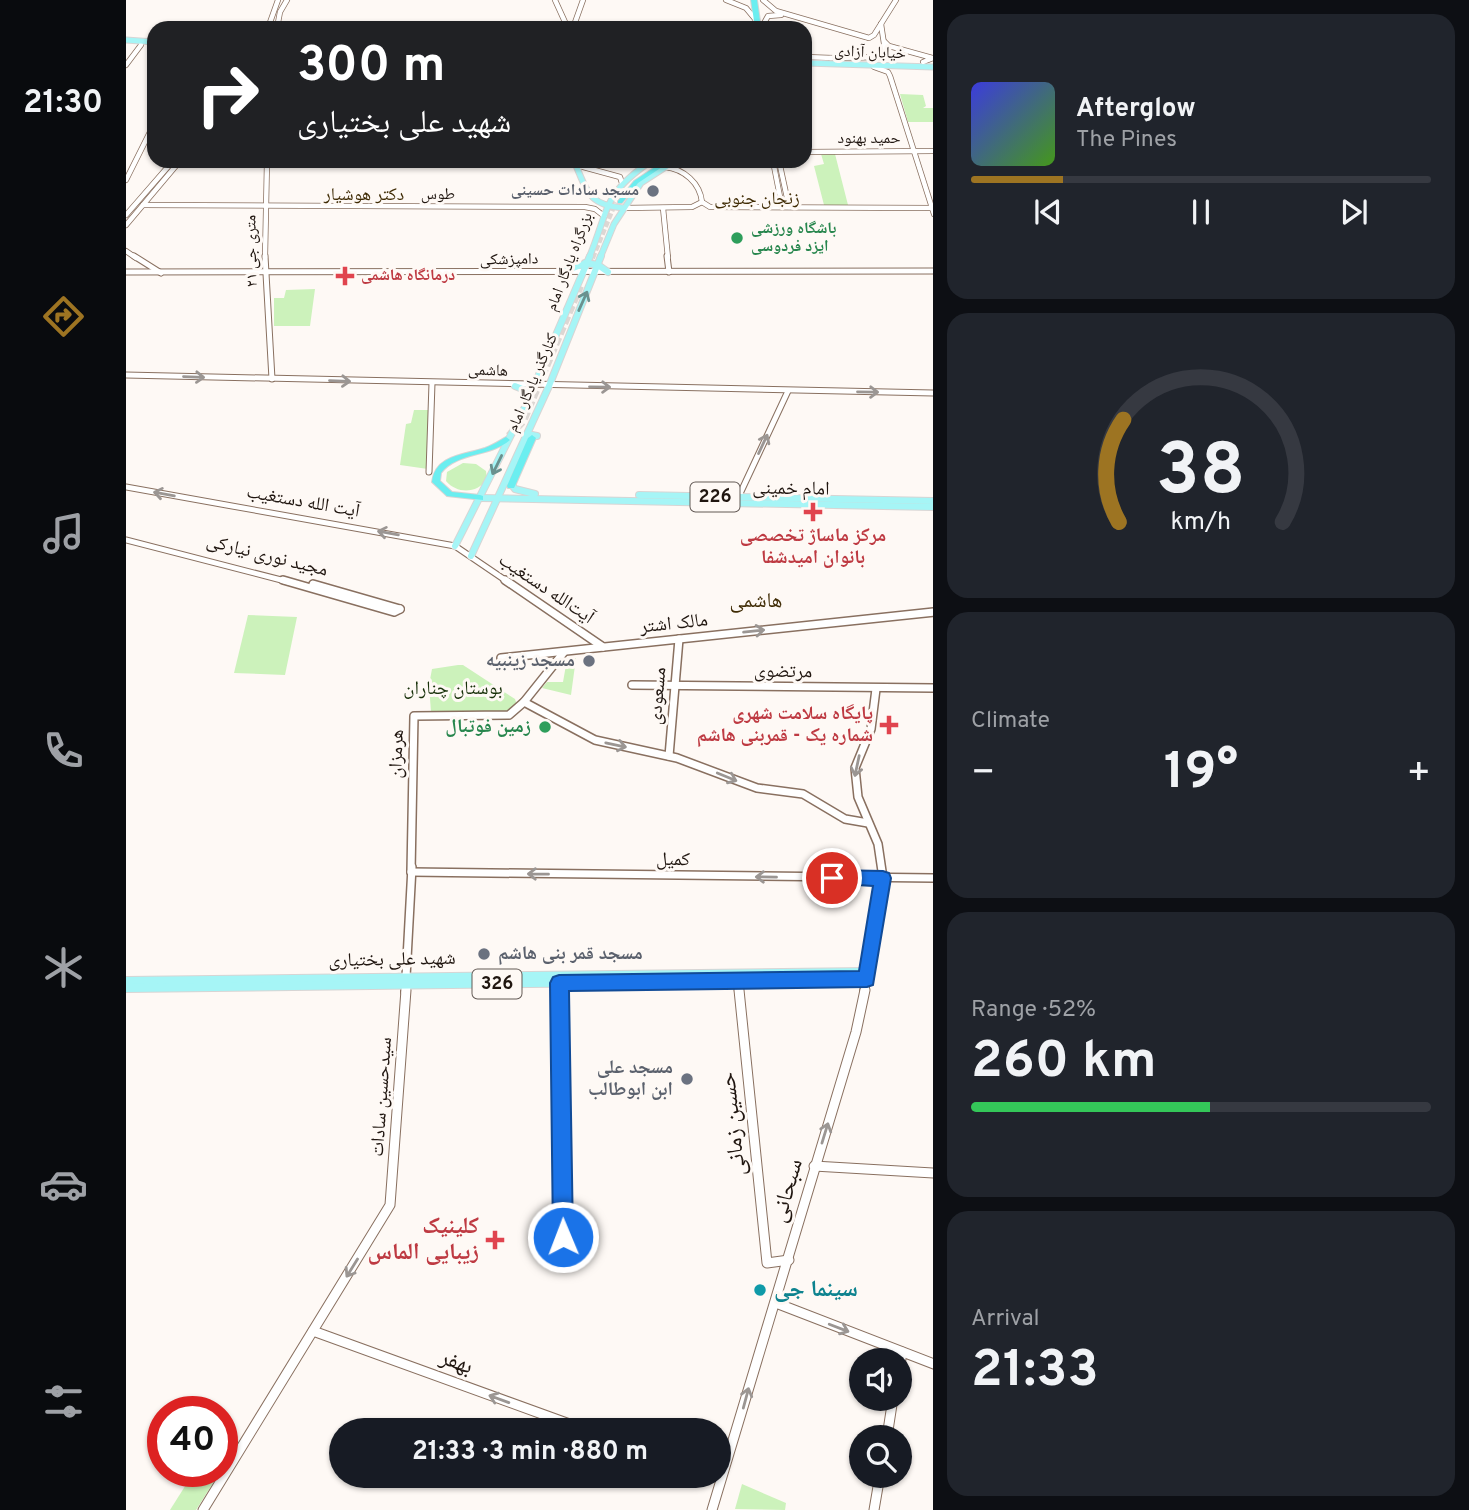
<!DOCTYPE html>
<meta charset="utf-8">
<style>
body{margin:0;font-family:Overpass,"Noto Naskh Arabic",sans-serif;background:#20242c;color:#f1f3f6;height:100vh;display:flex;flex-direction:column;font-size:26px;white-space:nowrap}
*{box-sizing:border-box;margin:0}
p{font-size:23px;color:#9ea1a6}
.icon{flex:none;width:38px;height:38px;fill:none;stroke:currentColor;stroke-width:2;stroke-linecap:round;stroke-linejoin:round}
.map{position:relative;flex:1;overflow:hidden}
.panel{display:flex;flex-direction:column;gap:14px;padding:14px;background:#0d0f14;width:536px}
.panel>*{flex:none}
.banner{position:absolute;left:21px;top:21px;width:665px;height:147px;border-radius:21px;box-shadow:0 2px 5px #0004;background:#202124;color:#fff;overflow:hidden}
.controls{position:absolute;left:723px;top:1348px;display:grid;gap:14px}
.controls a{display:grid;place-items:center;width:63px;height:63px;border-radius:50%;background:#171b24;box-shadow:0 2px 5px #0004;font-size:35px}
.speed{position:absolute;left:21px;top:1396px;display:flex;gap:14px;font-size:35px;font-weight:700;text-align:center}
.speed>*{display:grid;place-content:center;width:91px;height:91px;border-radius:50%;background:#171b24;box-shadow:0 2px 5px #0004;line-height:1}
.speed .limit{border:10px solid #d22;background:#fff;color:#111}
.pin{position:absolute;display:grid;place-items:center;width:60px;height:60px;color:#fff;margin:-30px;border:4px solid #fff;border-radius:50%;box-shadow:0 2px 7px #0007}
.me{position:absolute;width:77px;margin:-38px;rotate:359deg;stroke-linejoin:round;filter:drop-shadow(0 0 5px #0008)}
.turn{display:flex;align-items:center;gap:24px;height:147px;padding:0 35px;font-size:32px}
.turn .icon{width:91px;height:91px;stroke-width:2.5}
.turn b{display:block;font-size:49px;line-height:60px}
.big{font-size:52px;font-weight:700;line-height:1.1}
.panel .card{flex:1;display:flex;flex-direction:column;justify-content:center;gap:10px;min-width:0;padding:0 24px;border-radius:21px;background:#20242c}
.panel .dial{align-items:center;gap:0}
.dial svg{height:182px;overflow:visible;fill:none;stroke:#363941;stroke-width:7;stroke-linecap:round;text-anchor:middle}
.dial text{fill:#f1f3f6;stroke:none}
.song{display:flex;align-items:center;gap:21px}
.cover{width:84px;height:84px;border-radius:10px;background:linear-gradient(135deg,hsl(240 70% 55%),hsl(100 70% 35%))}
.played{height:7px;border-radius:4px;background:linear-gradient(90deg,#9d7422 20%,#363941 20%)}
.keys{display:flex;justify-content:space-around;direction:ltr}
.heat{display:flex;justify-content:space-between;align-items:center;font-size:38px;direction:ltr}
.charge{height:10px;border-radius:5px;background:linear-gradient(90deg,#34c759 52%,#363941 0)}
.trip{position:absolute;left:203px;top:1418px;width:402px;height:70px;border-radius:35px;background:#171b24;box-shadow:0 2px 5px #0004;font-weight:700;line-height:70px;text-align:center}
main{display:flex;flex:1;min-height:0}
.tabs{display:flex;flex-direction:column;width:126px;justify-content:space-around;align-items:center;background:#090b0e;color:#9ea1a6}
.tabs .icon{width:49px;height:49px}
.tabs .selected{color:#9d7422}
.tabs b{font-size:32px;color:#f1f3f6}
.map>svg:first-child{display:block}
.green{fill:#ccf2bb}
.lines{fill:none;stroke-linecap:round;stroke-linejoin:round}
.highway-tunnel-far1{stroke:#ddd7d3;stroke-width:6;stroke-dasharray:6 2.5;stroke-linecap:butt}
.highway-tunnel{stroke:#ddd7d3;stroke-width:8;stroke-dasharray:8 3.5;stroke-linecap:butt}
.secondary-far3-casing{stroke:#897060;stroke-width:6}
.secondary-far2-casing{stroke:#897060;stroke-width:7}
.secondary-far1-casing{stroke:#897060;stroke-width:10}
.secondary-casing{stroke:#897060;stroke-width:11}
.primary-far2-casing{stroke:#d7d5d4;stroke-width:7}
.primary-far1-casing{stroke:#d7d5d4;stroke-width:8}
.primary-casing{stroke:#d7d5d4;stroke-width:10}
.highway-casing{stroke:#d7d5d4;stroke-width:2}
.secondary-far3{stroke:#fff;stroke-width:4.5}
.secondary-far2{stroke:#fff;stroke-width:5}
.secondary-far1{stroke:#fff;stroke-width:7}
.secondary{stroke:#fff;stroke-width:9}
.primary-far2{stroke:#a6f5f6;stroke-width:5}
.primary-far1{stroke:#a6f5f6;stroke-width:6}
.primary{stroke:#a6f5f6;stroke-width:8}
.highway{fill:#6beef0;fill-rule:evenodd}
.oneway{stroke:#6a918e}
.oneway2{stroke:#9b9693}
.route{fill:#1a73e8;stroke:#114b97;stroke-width:2}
.worship-dot{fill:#6b7280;stroke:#fef9f5;stroke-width:2.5}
.leisure-dot{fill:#2e9e5b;stroke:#fef9f5;stroke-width:2.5}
.health-dot{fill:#e0444e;stroke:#fef9f5;stroke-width:2.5}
.culture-dot{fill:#0f9aa8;stroke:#fef9f5;stroke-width:2.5}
.labels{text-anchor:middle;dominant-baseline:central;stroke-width:6;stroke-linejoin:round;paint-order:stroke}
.far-street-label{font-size:16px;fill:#201610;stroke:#fef9f5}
.far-worship-label{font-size:16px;font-weight:bold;fill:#5b616d;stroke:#fef9f5;text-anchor:end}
.far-leisure-label{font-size:16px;font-weight:bold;fill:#27864d;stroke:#fef9f5;text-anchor:start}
.far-health-label{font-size:16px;font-weight:bold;fill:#be3a42;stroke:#fef9f5;text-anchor:start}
.far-neighbourhood-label{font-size:18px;fill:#3f2b04;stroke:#fef9f5}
.shield{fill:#fef9f5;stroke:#635a55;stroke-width:2}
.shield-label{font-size:18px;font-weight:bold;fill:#201610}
.street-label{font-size:19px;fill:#201610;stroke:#fef9f5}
.health-label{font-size:19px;font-weight:bold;fill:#be3a42;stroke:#fef9f5}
.worship-label{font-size:19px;font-weight:bold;fill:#5b616d;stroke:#fef9f5;text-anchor:end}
.park-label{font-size:19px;fill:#18310a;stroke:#fef9f5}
.leisure-label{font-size:19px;font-weight:bold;fill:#27864d;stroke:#fef9f5;text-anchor:end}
.neighbourhood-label{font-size:21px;fill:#3f2b04;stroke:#fef9f5}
.near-street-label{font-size:23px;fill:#201610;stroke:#fef9f5}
.near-health-label{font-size:23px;font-weight:bold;fill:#be3a42;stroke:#fef9f5;text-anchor:end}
.near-culture-label{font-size:23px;font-weight:bold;fill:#0d838f;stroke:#fef9f5;text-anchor:start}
</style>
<main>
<nav class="tabs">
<b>21:30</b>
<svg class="icon selected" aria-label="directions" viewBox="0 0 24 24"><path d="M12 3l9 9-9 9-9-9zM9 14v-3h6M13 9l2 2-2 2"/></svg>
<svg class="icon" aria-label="music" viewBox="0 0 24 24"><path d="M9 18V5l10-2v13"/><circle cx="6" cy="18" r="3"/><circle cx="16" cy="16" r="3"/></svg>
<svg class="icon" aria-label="phone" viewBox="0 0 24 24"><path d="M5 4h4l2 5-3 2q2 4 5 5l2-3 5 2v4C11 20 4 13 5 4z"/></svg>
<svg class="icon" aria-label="climate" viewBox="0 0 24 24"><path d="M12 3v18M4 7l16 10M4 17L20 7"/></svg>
<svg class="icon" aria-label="car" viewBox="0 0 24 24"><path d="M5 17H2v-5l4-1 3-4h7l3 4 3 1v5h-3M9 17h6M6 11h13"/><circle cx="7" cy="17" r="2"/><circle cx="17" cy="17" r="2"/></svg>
<svg class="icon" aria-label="filters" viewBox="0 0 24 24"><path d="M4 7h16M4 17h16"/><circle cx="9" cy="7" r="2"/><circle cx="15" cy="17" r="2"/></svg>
</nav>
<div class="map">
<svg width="808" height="1510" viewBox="0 0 808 1510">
<rect width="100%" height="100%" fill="#fef9f5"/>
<g class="green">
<path d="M 774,94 L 797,95 L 800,106 L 797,108 L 807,108 L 807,122 L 782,122 Z"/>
<path d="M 695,154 L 709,154 L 722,205 L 698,205 L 688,166 L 698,164 Z"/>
<path d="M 189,289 L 184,326 L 148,326 L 148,298 L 158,298 L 160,290 Z"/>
<path d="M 288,410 L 303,410 L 302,469 L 274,465 L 280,424 L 285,423 Z"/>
<path d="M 337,463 L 350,464 L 360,471 L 361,479 C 351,494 331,494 320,481 L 321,472 Z"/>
<path d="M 122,615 L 171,617 L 159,675 L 108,673 Z"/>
<path d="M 450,658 L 445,695 L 416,688 L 421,682 L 437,682 L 440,665 L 434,664 L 437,659 Z"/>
<path d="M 332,665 L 337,665 L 389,699 L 391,705 L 381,713 L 305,712 L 303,685 L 306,669 Z"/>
<path d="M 68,1472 L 94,1472 L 70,1510 L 44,1510 Z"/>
<path d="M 616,1484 L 660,1503 L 659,1510 L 609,1509 Z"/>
</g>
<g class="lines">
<path class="highway-tunnel-far1" d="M 466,258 L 489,202"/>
<g class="highway-tunnel">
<path d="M 462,266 L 466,256"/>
<path d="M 383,436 L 397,421 L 454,286"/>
</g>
<g class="secondary-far3-casing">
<g id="secondary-far3">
<path d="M 429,0 L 439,22 L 438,28"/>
<path d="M 600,0 L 620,8 L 630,20"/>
<path d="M 637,0 L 650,11 L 743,38 L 748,35 L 770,0"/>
<path d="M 637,25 L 642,16 L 655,15"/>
<path d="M 142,28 L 152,0"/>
<path d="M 151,28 L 154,12 L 161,0"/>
<path d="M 447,28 L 457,0"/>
<path d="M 759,42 L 763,46 L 807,58 L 797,62"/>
<path d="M 679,57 L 707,58"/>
<path d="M 704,58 L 760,57 L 755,24"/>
<path d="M 0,65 L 15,45"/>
<path d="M 748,67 L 762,72 L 764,76 L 808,214"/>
<path d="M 679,152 L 808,151"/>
<path d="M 647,161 L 656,207"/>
<path d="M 653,161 L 663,207"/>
<path d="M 450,165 L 494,177 L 496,183"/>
<path d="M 539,167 C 558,169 574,183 576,202"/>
<path d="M 0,180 L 28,124"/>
<path d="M 576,202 L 584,207 L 808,208"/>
<path d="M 17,205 L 459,207 L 469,209 L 478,216"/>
<path d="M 497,208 L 566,207 L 576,202"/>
<path d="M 537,208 L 542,258"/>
<path d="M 0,215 L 47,161"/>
<path d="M 0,225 L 54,161"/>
<path d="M 0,251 L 10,258"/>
<path d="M 139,258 L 141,161"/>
</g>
</g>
<g class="secondary-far2-casing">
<g id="secondary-far2">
<path d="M 8,256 L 35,273"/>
<path d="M 139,256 L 146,379"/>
<path d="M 541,256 L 543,272"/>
<path d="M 0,272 L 808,271"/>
<path d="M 0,375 L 808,393"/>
<path d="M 303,472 L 306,383"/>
<path d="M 0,487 L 329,546 L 382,582"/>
<path d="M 612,498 L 662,391"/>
<path d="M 0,540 L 163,582"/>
</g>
</g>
<g class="secondary-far1-casing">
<g id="secondary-far1">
<path d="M 157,580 L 268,612 L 274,609"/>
<path d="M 379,580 L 477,647"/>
<path d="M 187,584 L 274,609"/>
<path d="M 375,658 L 808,612"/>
<path d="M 506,685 L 808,688"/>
<path d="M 398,702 L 469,740 L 551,758 L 631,788 L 677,794 L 719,819 L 742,823"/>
<path d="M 543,756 L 553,639"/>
<path d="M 285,872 L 808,878"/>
<path d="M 285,872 L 288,716 L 383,715 L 398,702 L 438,652"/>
<path d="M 280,977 L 286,867"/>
<path d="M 612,980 L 613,992"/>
<path d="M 433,983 L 433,992"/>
<path d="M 279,992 L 280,985"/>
<path d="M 738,992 L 757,878 L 752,844 L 732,797 L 729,768 L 745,729 L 750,689"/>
</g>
</g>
<g class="secondary-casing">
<g id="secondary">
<path d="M 433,990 L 437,1237"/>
<path d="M 613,990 L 641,1263 L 663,1260"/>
<path d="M 688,1166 L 808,1173"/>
<path d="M 650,1303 L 808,1364"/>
<path d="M 187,1331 L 460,1430"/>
<path d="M 774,1365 L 776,1352"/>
<path d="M 761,1437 L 767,1398"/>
<path d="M 77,1510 L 264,1205 L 280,990"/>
<path d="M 586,1510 L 730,1032 L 739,990"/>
<path d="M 748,1510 L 754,1475"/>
</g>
</g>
<g class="primary-far2-casing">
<g id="primary-far2">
<path d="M 0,40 L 28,42"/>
<path d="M 679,63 L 808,67"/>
<path d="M 448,161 C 461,190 461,205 497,208"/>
<path d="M 463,258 C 484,207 476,195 525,161"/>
<path d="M 474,258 L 488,224 L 515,183 L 549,161"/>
</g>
</g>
<g class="primary-far1-casing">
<g id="primary-far1">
<path d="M 459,263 L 472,265 L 482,272"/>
<path d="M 436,272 L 458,264"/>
<path d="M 389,386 L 404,392"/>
<path d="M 401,434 L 411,436"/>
<path d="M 382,480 L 389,489 L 409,494"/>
<path d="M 513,495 L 808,501"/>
<path d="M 354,498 L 808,507"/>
<path d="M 329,546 L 399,407 L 464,256"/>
<path d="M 345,556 L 423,386 L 475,256"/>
</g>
</g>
<g class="primary-casing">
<g id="primary">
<path d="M 0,981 L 742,972"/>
<path d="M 0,988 L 741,979"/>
</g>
</g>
<g class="highway-casing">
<g id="highway">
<path d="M 625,0 L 631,0 L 635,28 L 629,28 Z"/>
<path d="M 538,161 L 545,161 L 512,183 L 496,203 L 492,203 L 492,201 L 508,181 Z"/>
<path d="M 406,435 L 410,438 L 389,486 L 388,488 L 382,488 L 381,486 L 402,438 Z"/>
<path d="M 380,437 L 384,440 C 364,457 331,452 315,473 L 314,481 L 326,492 L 354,495 L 357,496 L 357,500 L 321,496 L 306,482 C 309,455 338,455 359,448 C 367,445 373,441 380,437 Z"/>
</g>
</g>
<use href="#secondary-far3" class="secondary-far3"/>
<use href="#secondary-far2" class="secondary-far2"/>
<use href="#secondary-far1" class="secondary-far1"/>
<use href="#secondary" class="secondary"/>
<use href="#primary-far2" class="primary-far2"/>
<use href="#primary-far1" class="primary-far1"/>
<use href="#primary" class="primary"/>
<use href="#highway" class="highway"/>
</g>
<defs><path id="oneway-shaft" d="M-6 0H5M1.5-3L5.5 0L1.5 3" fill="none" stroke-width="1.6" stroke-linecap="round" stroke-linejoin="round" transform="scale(1.75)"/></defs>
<g class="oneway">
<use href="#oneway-shaft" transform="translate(457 301) rotate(-66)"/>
<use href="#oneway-shaft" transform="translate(371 465) rotate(116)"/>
</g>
<g class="oneway2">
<use href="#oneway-shaft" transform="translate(68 377) rotate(2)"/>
<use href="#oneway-shaft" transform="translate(214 381) rotate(2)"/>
<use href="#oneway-shaft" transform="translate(474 387) rotate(1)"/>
<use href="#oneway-shaft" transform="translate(742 392) rotate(1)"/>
<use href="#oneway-shaft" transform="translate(637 444) rotate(-65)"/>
<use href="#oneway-shaft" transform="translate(38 494) rotate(-170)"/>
<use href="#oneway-shaft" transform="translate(262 533) rotate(-170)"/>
<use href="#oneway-shaft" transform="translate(628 631) rotate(-6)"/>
<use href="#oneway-shaft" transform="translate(490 745) rotate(12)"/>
<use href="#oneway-shaft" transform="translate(731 766) rotate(102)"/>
<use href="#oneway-shaft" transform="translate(601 777) rotate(22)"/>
<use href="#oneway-shaft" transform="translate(412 874) rotate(-179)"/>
<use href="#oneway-shaft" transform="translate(640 877) rotate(-179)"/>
<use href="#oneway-shaft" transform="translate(699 1133) rotate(-73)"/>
<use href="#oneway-shaft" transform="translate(226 1268) rotate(122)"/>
<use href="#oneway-shaft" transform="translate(713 1328) rotate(21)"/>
<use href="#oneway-shaft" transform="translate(620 1398) rotate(-75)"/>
<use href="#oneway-shaft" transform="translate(373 1399) rotate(-160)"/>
</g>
<path class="route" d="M 706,870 L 757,871 L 763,873 L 765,878 L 747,985 L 741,987 L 443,991 L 447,1237 L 444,1244 L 437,1247 L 430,1244 L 427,1237 L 424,983 L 427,977 L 433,975 L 733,971 L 747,886 L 700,883 L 697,878 L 700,873 Z"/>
<g class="worship-dot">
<circle cx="527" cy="191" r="7"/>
<circle cx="463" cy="661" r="7"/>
<circle cx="358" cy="954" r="7"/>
<circle cx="561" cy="1079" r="7"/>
</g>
<g class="leisure-dot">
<circle cx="611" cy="238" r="7"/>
<circle cx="419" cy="727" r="7"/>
</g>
<g class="health-dot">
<path d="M215.5 265.5h7v7h7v7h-7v7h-7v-7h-7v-7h7z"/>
<path d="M683.5 501.5h7v7h7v7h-7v7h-7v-7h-7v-7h7z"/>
<path d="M759.5 714.5h7v7h7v7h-7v7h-7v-7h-7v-7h7z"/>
<path d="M365.5 1229.5h7v7h7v7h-7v7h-7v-7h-7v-7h7z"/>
</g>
<circle class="culture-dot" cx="634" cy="1290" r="7"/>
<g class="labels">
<g class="far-street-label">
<text transform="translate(744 53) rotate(2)">خیابان آزادی</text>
<text x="743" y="139">حمید بهنود</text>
<text x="312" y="195">طوس</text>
<text transform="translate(126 251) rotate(-91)">۲۱ متری جی</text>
<text transform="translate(383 260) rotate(-1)">دامپزشکی</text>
<text transform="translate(444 262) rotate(-69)">بزرگراه یادگار امام</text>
<text transform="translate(362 371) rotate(2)">هاشمی</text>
<text transform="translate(407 383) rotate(-67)">کنارگذر یادگار امام</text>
</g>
<g class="far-worship-label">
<text x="513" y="191">مسجد سادات حسینی</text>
</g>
<g class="far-leisure-label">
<text x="625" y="229">باشگاه ورزشی<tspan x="625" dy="18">ایزد فردوسی</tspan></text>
</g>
<g class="far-health-label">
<text x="235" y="276">درمانگاه هاشمی</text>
</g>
<g class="far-neighbourhood-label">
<text x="238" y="195">دکتر هوشیار</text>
<text x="631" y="199">زنجان جنوبی</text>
</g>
<g class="shield">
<rect x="564.5" y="482.5" width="49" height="29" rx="5"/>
<rect x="346.5" y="969.5" width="49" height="29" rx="5"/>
</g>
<g class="shield-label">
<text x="589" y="497">226</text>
<text x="371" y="984">326</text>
</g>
<g class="street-label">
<text transform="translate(665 489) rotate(1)">امام خمینی</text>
<text transform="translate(177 502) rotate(10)">آیت الله دستغیب</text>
<text transform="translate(141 556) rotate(14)">مجید نوری نیارکی</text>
<text transform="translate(420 589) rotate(34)">آیت‌الله دستغیب</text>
<text transform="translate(548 624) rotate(-6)">مالک اشتر</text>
<text transform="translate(657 672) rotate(1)">مرتضوی</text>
<text transform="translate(532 696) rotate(-85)">مسعودی</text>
<text transform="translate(271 754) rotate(-88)">هرمزان</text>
<text transform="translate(547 860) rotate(1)">کمیل</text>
<text transform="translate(266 960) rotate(-1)">شهید علی بختیاری</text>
<text transform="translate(256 1097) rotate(-86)">سیدحسین سادات</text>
</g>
<g class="health-label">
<text x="687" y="536">مرکز ماساژ تخصصی<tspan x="687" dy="22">بانوان امیدشفا</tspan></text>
<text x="747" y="714" text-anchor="end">پایگاه سلامت شهری<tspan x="747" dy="22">شماره یک - قمربنی هاشم</tspan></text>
</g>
<g class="worship-label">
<text x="449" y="661">مسجد زینبیه</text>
<text x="372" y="954" text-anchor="start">مسجد قمر بنی هاشم</text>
<text x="547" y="1068">مسجد علی<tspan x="547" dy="22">ابن ابوطالب</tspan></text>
</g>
<g class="park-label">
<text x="327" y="689">بوستان چناران</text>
</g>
<g class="leisure-label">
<text x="405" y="727">زمین فوتبال</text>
</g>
<g class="neighbourhood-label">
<text x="630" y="601">هاشمی</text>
</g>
<g class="near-street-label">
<text transform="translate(608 1124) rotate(-96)">حسین زمانی</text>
<text transform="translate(662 1191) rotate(-74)">سبحانی</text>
<text transform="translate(330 1363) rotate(20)">بهفر</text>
</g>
<g class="near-health-label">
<text x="353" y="1227">کلینیک<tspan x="353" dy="26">زیبایی الماس</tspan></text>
</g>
<g class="near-culture-label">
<text x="648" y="1290">سینما جی</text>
</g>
</g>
</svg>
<div class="controls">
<a><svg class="icon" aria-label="sound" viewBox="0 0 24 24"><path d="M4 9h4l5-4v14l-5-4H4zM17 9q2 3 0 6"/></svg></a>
<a><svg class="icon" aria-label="search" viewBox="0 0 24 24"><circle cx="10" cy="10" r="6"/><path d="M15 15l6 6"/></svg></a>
</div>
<div class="speed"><div class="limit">40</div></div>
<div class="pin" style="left:706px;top:878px;background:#d93025"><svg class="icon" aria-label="arrive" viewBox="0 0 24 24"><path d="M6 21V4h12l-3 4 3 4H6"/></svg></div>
<svg class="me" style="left:437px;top:1237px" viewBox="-20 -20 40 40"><circle r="17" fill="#1a73e8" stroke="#fff" stroke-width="3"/><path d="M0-11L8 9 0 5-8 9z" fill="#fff"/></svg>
<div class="trip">21:33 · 3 min · 880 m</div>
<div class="banner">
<div class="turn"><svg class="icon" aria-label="right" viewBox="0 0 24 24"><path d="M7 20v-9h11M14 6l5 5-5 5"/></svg><div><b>300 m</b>شهید علی بختیاری</div></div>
</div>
</div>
<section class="panel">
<div class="card">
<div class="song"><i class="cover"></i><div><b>Afterglow</b><p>The Pines</p></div></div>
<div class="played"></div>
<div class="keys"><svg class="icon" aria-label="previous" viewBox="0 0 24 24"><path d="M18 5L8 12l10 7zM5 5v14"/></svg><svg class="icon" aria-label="pause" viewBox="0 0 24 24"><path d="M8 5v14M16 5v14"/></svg><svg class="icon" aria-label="next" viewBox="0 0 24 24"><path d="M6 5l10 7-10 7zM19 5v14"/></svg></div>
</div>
<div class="card dial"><svg viewBox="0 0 100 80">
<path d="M14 69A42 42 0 1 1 86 69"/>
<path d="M14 69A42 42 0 0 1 16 24" stroke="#9d7422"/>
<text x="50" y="56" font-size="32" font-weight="700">38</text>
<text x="50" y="72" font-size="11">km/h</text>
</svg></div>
<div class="card"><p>Climate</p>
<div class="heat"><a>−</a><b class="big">19°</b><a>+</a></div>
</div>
<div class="card"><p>Range · 52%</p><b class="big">260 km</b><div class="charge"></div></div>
<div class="card"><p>Arrival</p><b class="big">21:33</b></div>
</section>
</main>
